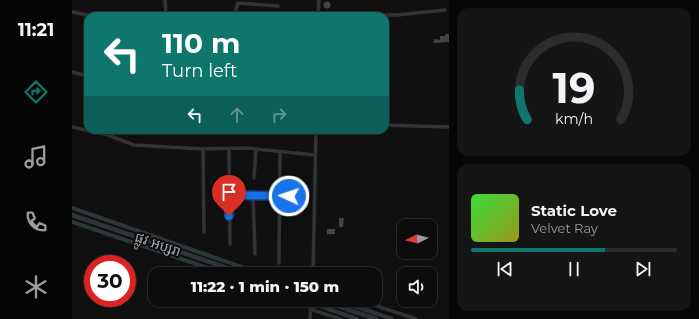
<!DOCTYPE html>
<meta charset="utf-8">
<style>
body{margin:0;font-family:Montserrat,"Noto Sans Khmer",sans-serif;background:#151516;color:#f1f3f6;height:100vh;display:flex;flex-direction:column;font-size:15px;white-space:nowrap}
*{box-sizing:border-box;margin:0}
p{font-size:13px;color:#9a9b9d}
.icon{flex:none;width:22px;height:22px;fill:none;stroke:currentColor;stroke-width:2;stroke-linecap:round;stroke-linejoin:round}
.map{position:relative;flex:1;overflow:hidden}
.drawer{display:flex;flex-direction:column;gap:8px;padding:8px;background:#070707;width:250px}
.drawer>*{flex:none}
.banner{position:absolute;left:12px;top:12px;width:305px;height:122px;border-radius:12px;box-shadow:0 2px 6px #0003,0 0 0 1px #2c2c2e;background:#0f766e;color:#fff;overflow:hidden}
.needle{width:26px;rotate:264deg}
.buttons{position:absolute;left:325px;top:219px;display:grid;gap:8px}
.buttons a{display:grid;place-items:center;width:40px;height:40px;border-radius:8px;background:#0c0c0d;box-shadow:0 2px 6px #0003,0 0 0 1px #2c2c2e;font-size:20px}
.speed{position:absolute;left:12px;top:255px;display:flex;gap:8px;font-size:20px;font-weight:700;text-align:center}
.speed>*{display:grid;place-content:center;width:52px;height:52px;border-radius:50%;background:#0c0c0d;box-shadow:0 2px 6px #0003,0 0 0 1px #2c2c2e;line-height:1}
.speed .limit{border:6px solid #d22;background:#fff;color:#111}
.pin{position:absolute;display:grid;place-items:center;width:34px;height:34px;color:#fff;margin:-41px -17px;border-radius:50% 50% 50% 0;rotate:-45deg;box-shadow:0 0 4px #0007}
.pin .icon{rotate:45deg}
.me{position:absolute;width:44px;margin:-22px;rotate:273deg;stroke-linejoin:round;filter:drop-shadow(0 0 3px #0008)}
.turn{display:flex;align-items:center;gap:14px;height:84px;padding:0 12px;font-size:18px}
.turn .icon{width:52px;height:52px;stroke-width:2.5}
.turn b{display:block;font-size:28px;line-height:34px}
.lanes{display:flex;align-items:center;height:38px;padding:0 12px;background:#0003;justify-content:center;gap:20px;direction:ltr}
.lanes .off{opacity:.35}
.drawer .widget{flex:1;display:flex;flex-direction:column;justify-content:center;gap:6px;min-width:0;padding:0 14px;border-radius:12px;background:#151516}
.drawer .dial{align-items:center;gap:0}
.dial svg{height:104px;overflow:visible;fill:none;stroke:#2c2c2e;stroke-width:7;stroke-linecap:round;text-anchor:middle}
.dial text{fill:#f1f3f6;stroke:none}
.song{display:flex;align-items:center;gap:12px}
.cover{width:48px;height:48px;border-radius:6px;background:linear-gradient(135deg,hsl(120 70% 55%),hsl(60 70% 35%))}
.played{height:4px;border-radius:2px;background:linear-gradient(90deg,#0f766e 65%,#2c2c2e 65%)}
.keys{display:flex;justify-content:space-around;direction:ltr}
.trip{position:absolute;left:76px;top:267px;width:234px;height:40px;border-radius:12px;background:#0c0c0d;box-shadow:0 2px 6px #0003,0 0 0 1px #2c2c2e;font-weight:800;line-height:40px;text-align:center}
main{display:flex;flex:1;min-height:0}
.menu{display:flex;flex-direction:column;width:72px;justify-content:space-around;align-items:center;background:#050505;color:#9a9b9d}
.menu .icon{width:28px;height:28px}
.menu .active{color:#0f766e}
.menu b{font-size:18px;color:#f1f3f6}
.map>svg:first-child{display:block}
.lines{fill:none;stroke-linecap:round;stroke-linejoin:round}
.canal{stroke:#2d373a;stroke-width:4}
.building{fill:#424447}
.minor{stroke:#323336;stroke-width:3.5}
.tertiary{stroke:#323336;stroke-width:4.5}
.route-casing{stroke:#114b97;stroke-width:10}
.route{stroke:#1a73e8;stroke-width:7}
.labels{text-anchor:middle;dominant-baseline:central;stroke-width:4;stroke-linejoin:round;paint-order:stroke}
.street-label{font-size:14px;fill:#a3aab1;stroke:#0b0b0c}
</style>
<main>
<nav class="menu">
<b>11:21</b>
<svg class="icon active" aria-label="directions" viewBox="0 0 24 24"><path d="M12 3l9 9-9 9-9-9zM9 14v-3h6M13 9l2 2-2 2"/></svg>
<svg class="icon" aria-label="music" viewBox="0 0 24 24"><path d="M9 18V5l10-2v13"/><circle cx="6" cy="18" r="3"/><circle cx="16" cy="16" r="3"/></svg>
<svg class="icon" aria-label="phone" viewBox="0 0 24 24"><path d="M5 4h4l2 5-3 2q2 4 5 5l2-3 5 2v4C11 20 4 13 5 4z"/></svg>
<svg class="icon" aria-label="climate" viewBox="0 0 24 24"><path d="M12 3v18M4 7l16 10M4 17L20 7"/></svg>
</nav>
<div class="map">
<svg width="377" height="319" viewBox="0 0 377 319">
<rect width="100%" height="100%" fill="#101011"/>
<g class="lines">
<g class="canal">
<path d="M 0,208 L 190,274"/>
<path d="M 0,222 L 154,274"/>
<path d="M 229,300 L 236,302"/>
<path d="M 265,300 L 320,319"/>
<path d="M 242,304 L 285,319"/>
</g>
</g>
<g class="building">
<circle cx="255" cy="5" r="3.5"/>
<path d="M 373,34 L 377,34 L 377,42 L 362,43 L 362,39 L 368,40 L 368,36 L 373,36 Z"/>
<path d="M 267,218 L 272,218 L 271,227 L 267,227 Z"/>
<rect x="255" y="229" width="8" height="5"/>
</g>
<g class="lines">
<g class="minor">
<path d="M 93,0 L 94,16"/>
<path d="M 0,12 L 20,16"/>
<path d="M 246,15 L 325,15 L 373,10"/>
<path d="M 162,16 L 166,3 L 206,6"/>
<path d="M 246,16 L 247,0"/>
<path d="M 0,72 L 16,76"/>
<path d="M 313,125 L 377,127"/>
<path d="M 0,127 L 36,135 L 62,145 L 131,149 L 174,148 L 243,155"/>
<path d="M 131,149 L 132,232"/>
<path d="M 157,149 L 158,244"/>
<path d="M 182,178 L 184,149"/>
<path d="M 181,194 L 183,254"/>
<path d="M 156,195 L 227,197"/>
<path d="M 207,263 L 208,152"/>
<path d="M 241,274 L 244,130"/>
<path d="M 287,300 L 344,319"/>
<path d="M 238,309 L 268,319"/>
<path d="M 238,319 L 239,300"/>
</g>
<g class="tertiary">
<path d="M 0,215 L 173,274"/>
<path d="M 248,300 L 304,319"/>
</g>
</g>
<g class="lines">
<g class="route-casing">
<path id="route" d="M 157,216 L 156,195 L 217,196"/>
</g>
<use href="#route" class="route"/>
</g>
<g class="labels">
<g class="street-label">
<text transform="translate(86 244) rotate(19)">ផ្លូវ អប្សរា</text>
</g>
</g>
</svg>
<div class="buttons">
<a><svg class="needle" viewBox="-14 -14 28 28"><path d="M0-13l5 13h-10z" fill="#e53935"/><path d="M0 13l5-13h-10z" fill="#9a9b9d"/></svg></a>
<a><svg class="icon" aria-label="sound" viewBox="0 0 24 24"><path d="M4 9h4l5-4v14l-5-4H4zM17 9q2 3 0 6"/></svg></a>
</div>
<div class="speed"><div class="limit">30</div></div>
<div class="pin" style="left:157px;top:216px;background:#d93025"><svg class="icon" aria-label="arrive" viewBox="0 0 24 24"><path d="M6 21V4h12l-3 4 3 4H6"/></svg></div>
<svg class="me" style="left:217px;top:196px" viewBox="-20 -20 40 40"><circle r="17" fill="#1a73e8" stroke="#fff" stroke-width="3"/><path d="M0-11L8 9 0 5-8 9z" fill="#fff"/></svg>
<div class="trip">11:22 · 1 min · 150 m</div>
<div class="banner">
<div class="turn"><svg class="icon" aria-label="left" viewBox="0 0 24 24"><path d="M17 20v-9H6M10 6l-5 5 5 5"/></svg><div><b>110 m</b>Turn left</div></div>
<div class="lanes"><svg class="icon" aria-label="left" viewBox="0 0 24 24"><path d="M17 20v-9H6M10 6l-5 5 5 5"/></svg><svg class="icon off" aria-label="ahead" viewBox="0 0 24 24"><path d="M12 20V5M6 11l6-6 6 6"/></svg><svg class="icon off" aria-label="right" viewBox="0 0 24 24"><path d="M7 20v-9h11M14 6l5 5-5 5"/></svg></div>
</div>
</div>
<section class="drawer">
<div class="widget dial"><svg viewBox="0 0 100 80">
<path d="M14 69A42 42 0 1 1 86 69"/>
<path d="M14 69A42 42 0 0 1 8 46" stroke="#0f766e"/>
<text x="50" y="56" font-size="32" font-weight="700">19</text>
<text x="50" y="72" font-size="11">km/h</text>
</svg></div>
<div class="widget">
<div class="song"><i class="cover"></i><div><b>Static Love</b><p>Velvet Ray</p></div></div>
<div class="played"></div>
<div class="keys"><svg class="icon" aria-label="previous" viewBox="0 0 24 24"><path d="M18 5L8 12l10 7zM5 5v14"/></svg><svg class="icon" aria-label="pause" viewBox="0 0 24 24"><path d="M8 5v14M16 5v14"/></svg><svg class="icon" aria-label="next" viewBox="0 0 24 24"><path d="M6 5l10 7-10 7zM19 5v14"/></svg></div>
</div>
</section>
</main>
